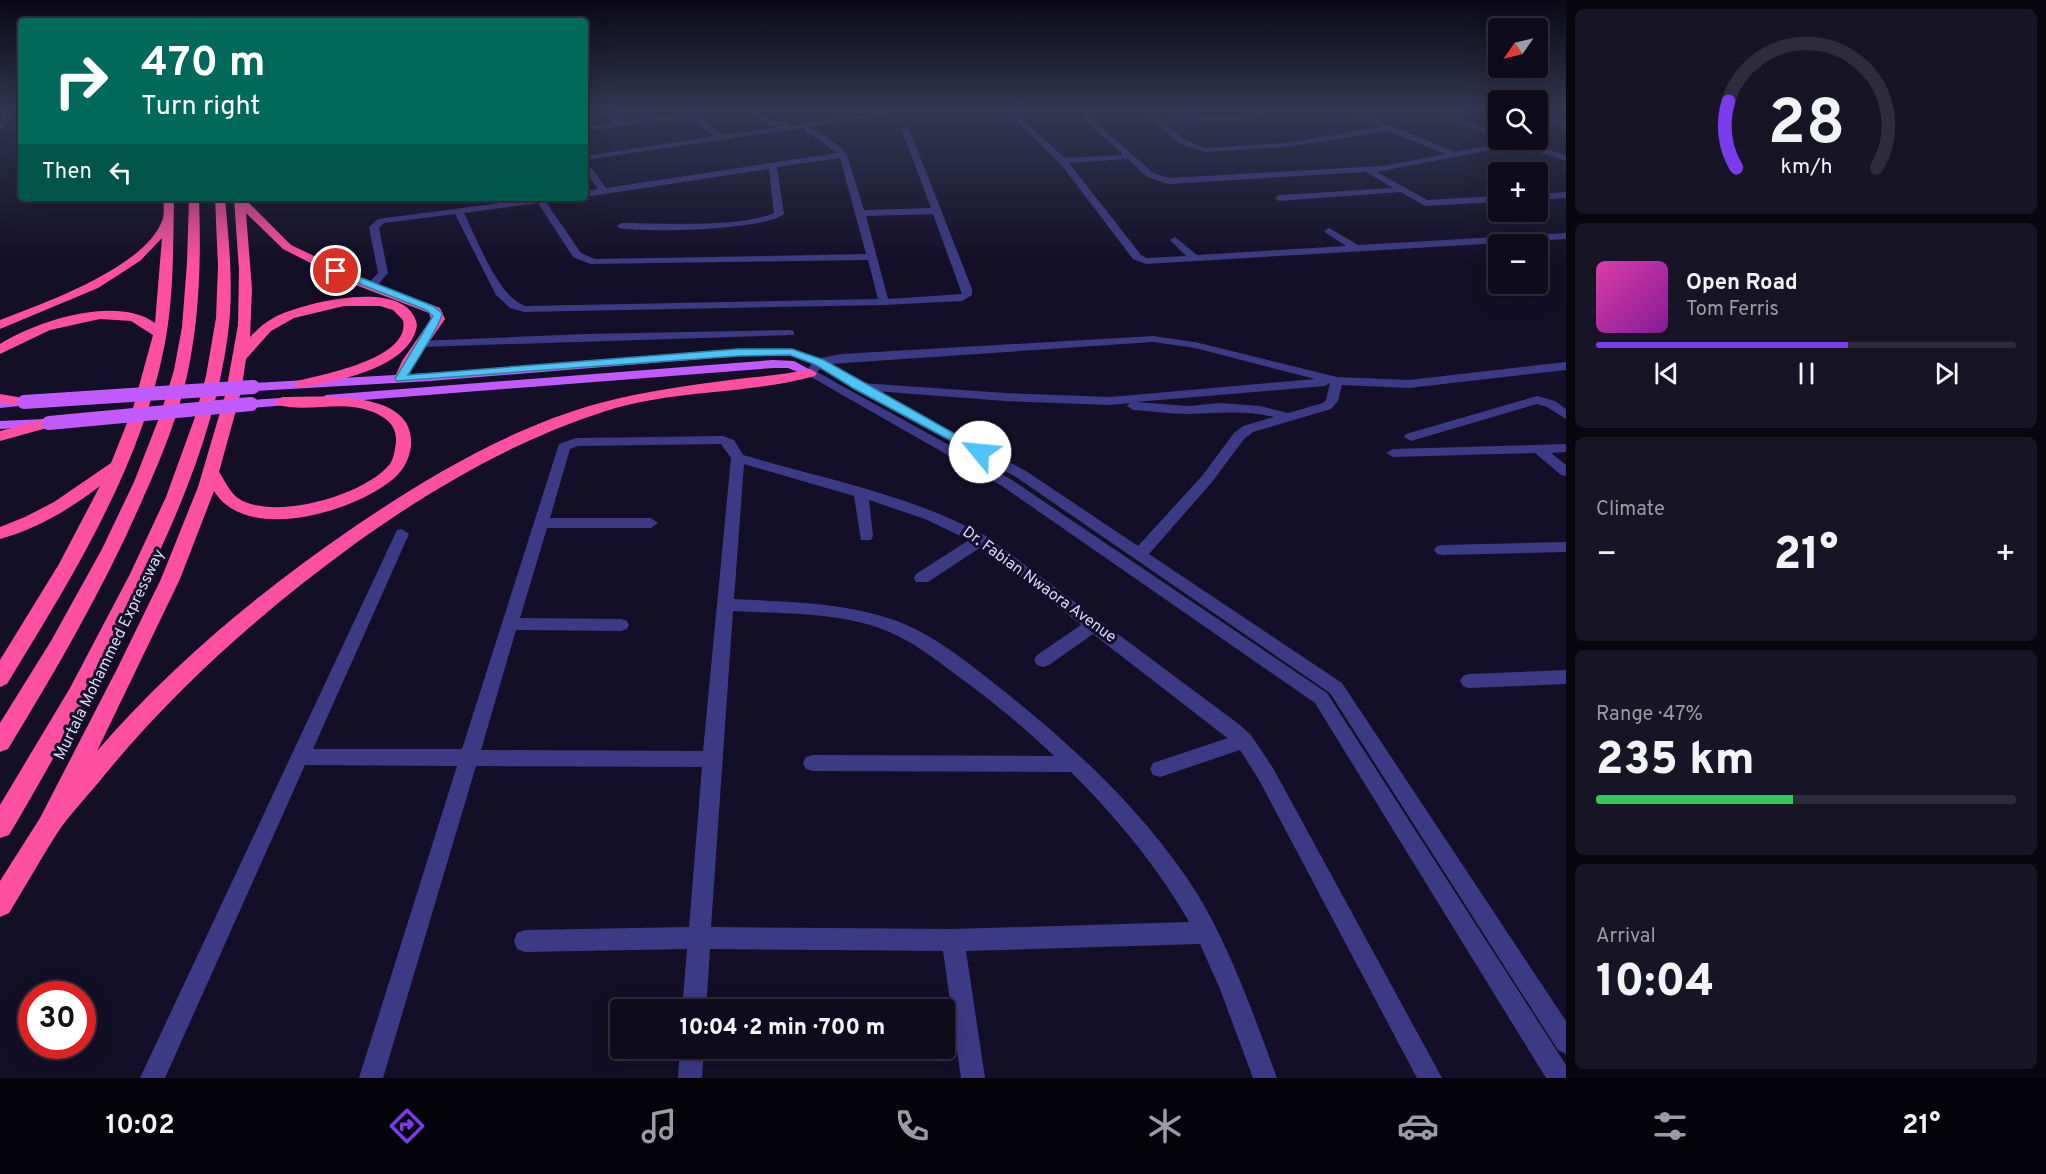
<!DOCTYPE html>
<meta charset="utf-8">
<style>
body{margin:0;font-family:Overpass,sans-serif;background:#171425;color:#f1f3f6;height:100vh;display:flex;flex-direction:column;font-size:22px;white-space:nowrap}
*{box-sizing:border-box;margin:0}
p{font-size:20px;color:#9b9ba3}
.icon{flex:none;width:33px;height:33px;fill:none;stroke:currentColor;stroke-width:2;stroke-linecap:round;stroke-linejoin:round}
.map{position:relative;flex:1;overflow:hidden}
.side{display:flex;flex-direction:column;gap:9px;padding:9px;background:#08060f;width:480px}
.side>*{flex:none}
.top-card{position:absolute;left:18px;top:18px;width:570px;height:183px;border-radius:6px;box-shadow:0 6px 24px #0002,0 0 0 2px #2e2b3b;background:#00695c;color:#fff;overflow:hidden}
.needle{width:39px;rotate:236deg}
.fabs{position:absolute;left:1488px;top:18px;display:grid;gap:12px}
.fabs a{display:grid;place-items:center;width:60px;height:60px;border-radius:6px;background:#0e0b1c;box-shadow:0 6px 24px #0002,0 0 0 2px #2e2b3b;font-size:30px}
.speed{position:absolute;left:18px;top:981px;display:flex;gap:12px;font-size:30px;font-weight:700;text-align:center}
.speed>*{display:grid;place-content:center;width:78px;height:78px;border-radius:50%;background:#0e0b1c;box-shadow:0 6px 24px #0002,0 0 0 2px #2e2b3b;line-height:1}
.speed .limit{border:9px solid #d22;background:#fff;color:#111}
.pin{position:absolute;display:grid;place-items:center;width:51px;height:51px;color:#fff;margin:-26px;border:3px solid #fff;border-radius:50%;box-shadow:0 2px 6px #0007}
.me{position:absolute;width:66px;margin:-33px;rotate:298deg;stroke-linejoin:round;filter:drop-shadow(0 0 4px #0008)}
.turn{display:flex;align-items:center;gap:21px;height:126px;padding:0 24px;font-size:27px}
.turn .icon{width:78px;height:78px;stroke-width:2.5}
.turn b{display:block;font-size:42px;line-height:51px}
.then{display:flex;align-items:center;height:57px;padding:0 24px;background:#0003;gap:12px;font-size:22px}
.big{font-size:45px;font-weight:800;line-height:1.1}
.side .widget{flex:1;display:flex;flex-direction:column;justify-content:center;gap:9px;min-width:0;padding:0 21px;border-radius:9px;background:#171425}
.side .dial{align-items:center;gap:0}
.dial svg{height:156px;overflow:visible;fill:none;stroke:#2e2b3b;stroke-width:7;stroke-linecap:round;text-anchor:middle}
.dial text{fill:#f1f3f6;stroke:none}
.song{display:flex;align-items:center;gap:18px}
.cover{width:72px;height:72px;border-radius:9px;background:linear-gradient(135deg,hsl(320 70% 55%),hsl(290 70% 35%))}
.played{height:6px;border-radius:3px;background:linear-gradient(90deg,#7c3aed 60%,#2e2b3b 60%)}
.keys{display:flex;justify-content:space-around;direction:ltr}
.heat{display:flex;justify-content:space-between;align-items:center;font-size:33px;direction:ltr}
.charge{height:9px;border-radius:4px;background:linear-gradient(90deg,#34c759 47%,#2e2b3b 0)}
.trip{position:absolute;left:610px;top:999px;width:345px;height:60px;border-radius:6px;background:#0e0b1c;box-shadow:0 6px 24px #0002,0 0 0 2px #2e2b3b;font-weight:800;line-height:60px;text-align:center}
.tab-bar{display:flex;height:96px;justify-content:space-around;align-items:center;background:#06040b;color:#9b9ba3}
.tab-bar .icon{width:42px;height:42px}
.tab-bar .active{color:#7c3aed}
.tab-bar b{font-size:27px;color:#f1f3f6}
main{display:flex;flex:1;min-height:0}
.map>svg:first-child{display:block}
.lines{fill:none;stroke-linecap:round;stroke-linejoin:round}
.minor{fill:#3d3a85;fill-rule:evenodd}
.major{fill:#c25bff;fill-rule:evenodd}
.highway{fill:#ff4fa3;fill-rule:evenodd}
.major-bridge{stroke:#c25bff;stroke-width:14}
.route{fill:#4fc3f7;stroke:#337fa1;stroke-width:1.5}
.labels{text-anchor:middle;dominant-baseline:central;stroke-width:6;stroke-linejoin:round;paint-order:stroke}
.street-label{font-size:16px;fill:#d9d4ff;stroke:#130f26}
</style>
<main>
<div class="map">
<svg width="1566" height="1078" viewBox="0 0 1566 1078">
<rect width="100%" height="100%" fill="#130f26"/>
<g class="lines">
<g class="minor">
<path d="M 7,111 L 15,111 L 0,131 L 0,123 Z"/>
<path d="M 603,111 L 611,111 L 623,122 L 691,111 L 723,135 L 783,126 L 770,126 L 749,111 L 758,111 L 775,122 L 788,122 L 788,126 L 886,111 L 905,111 L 811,127 L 842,148 L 847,155 L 864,210 L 931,208 L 901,128 L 908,126 L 972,289 L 972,295 L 962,301 L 884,305 L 524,312 L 510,308 L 496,295 L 455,214 L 384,223 L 379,228 L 388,273 L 375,288 L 367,288 L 366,286 L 378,273 L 369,227 L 378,219 L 539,198 L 564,198 L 546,202 L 581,253 L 595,259 L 866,254 L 840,158 L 777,167 L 784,214 C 765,230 645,233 619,228 L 617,226 L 622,223 C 661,223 740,228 774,213 L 769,169 L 585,197 L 585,191 L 598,189 L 585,171 L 585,163 L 588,163 L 606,188 L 837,153 L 802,128 L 585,160 L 585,156 L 714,136 L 690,117 L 585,131 L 585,127 L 615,123 ZM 538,203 L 573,257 L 590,264 L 868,260 L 878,299 L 525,306 C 499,298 476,237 464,213 ZM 933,214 L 962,294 L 888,299 L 866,216 Z"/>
<path d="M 1005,111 L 1013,111 L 1065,158 L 1123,155 L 1082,117 L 1086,111 L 1101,111 L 1090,117 L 1153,173 L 1169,178 L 1383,166 L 1446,154 L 1388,131 L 1286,147 L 1205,152 L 1180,144 L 1141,111 L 1150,111 L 1160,120 L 1288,111 L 1235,120 L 1165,124 L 1186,140 L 1205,148 L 1286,143 L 1380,127 L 1342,111 L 1353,111 L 1456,152 L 1508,142 L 1507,140 L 1522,140 L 1566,156 L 1566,161 L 1517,145 L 1377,172 L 1427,200 L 1498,196 L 1498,202 L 1425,206 L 1401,192 L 1279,201 L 1275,198 L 1279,195 L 1393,188 L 1366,172 L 1168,184 L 1147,177 L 1128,159 L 1069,163 L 1141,255 L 1147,258 L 1186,256 L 1170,240 L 1175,237 L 1197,255 L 1346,246 L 1326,233 L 1324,231 L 1329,228 L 1358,245 L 1566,233 L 1566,239 L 1146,264 L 1133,259 L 1060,163 Z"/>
<path d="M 1428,111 L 1439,111 L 1498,133 L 1498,137 Z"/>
<path d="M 1538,115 L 1566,124 L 1566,128 L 1538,119 Z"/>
<path d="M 1566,192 L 1566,198 L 1538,200 L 1538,194 Z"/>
<path d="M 790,330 L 794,331 L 794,335 L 420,347 L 414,344 L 420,341 L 585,334 Z"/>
<path d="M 1153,336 L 1195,342 L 1337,377 L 1409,380 L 1566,362 L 1566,370 L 1409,388 L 1342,385 L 1338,401 L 1331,409 L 1253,432 L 1244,439 L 1212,482 L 1149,554 L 1342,683 L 1566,1021 L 1566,1054 L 1558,1050 L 1330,693 L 1016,477 L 853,389 L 821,368 L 817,372 L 1012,480 L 1327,693 L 1566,1065 L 1566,1078 L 1546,1078 L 1315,703 L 1002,486 L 804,373 L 816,359 L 841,354 ZM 1153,342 L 1195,348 L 1315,379 L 1110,397 L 1005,393 L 861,383 L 830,364 ZM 1330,383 L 1326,400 L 1323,403 L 1288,413 L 1260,406 L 1220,403 L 1188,406 L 1136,402 L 1325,386 ZM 875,391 L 1005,401 L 1110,405 L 1130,403 L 1127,406 L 1133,410 C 1152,411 1171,414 1189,414 C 1218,413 1245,410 1274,417 L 1243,426 L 1234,433 L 1202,476 L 1138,546 L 1026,471 Z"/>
<path d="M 1537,396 L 1555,401 L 1566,409 L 1566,419 L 1547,407 L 1537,404 L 1411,441 L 1404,437 L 1406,434 Z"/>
<path d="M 723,436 L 734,440 L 743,455 C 825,479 911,495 986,536 L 1240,725 L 1251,735 L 1273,768 L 1442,1078 L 1417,1078 L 1259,780 L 1240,750 L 1160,777 L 1153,775 L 1150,769 L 1153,763 L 1228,738 L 1226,737 L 1093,634 L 1049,665 L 1043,667 L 1037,665 L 1034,660 L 1037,655 L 1081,625 L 981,547 L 928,582 L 916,582 L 914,578 L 916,574 L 969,540 L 925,519 L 869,500 L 873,536 L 871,540 L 861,540 L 854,496 L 744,464 L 734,599 C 787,602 840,602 891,619 C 934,633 973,667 1009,695 C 1080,752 1149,817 1198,895 C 1232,952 1254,1016 1277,1078 L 1253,1078 L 1220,989 L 1200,944 L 966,951 L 985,1078 L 961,1078 L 943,951 L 710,949 L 706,1010 L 682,1010 L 687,949 L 525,952 L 517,949 L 514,941 L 517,933 L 525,930 L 689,927 L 702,767 L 476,766 L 383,1078 L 359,1078 L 457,766 L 305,765 L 165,1078 L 140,1078 L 397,530 L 402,529 L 409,534 L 313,749 L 462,749 L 559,444 L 576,438 ZM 721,444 L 731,458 L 703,751 L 481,750 L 516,630 L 621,631 L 627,629 L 629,625 L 627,621 L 621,619 L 520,618 L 547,528 L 651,528 L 658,523 L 651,518 L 550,518 L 570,449 L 578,446 ZM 733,611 C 782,614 835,612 882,629 C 910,639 935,659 959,677 C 992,701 1024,727 1054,756 L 813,755 L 806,757 L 803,763 L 806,769 L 813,771 L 1071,772 C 1116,817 1158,867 1189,922 L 953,929 L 711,927 Z"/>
<path d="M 1566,444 L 1566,452 L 1551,453 L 1566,465 L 1566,476 L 1561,475 L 1535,453 L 1393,457 L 1386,453 L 1393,449 Z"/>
<path d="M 1566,542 L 1566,552 L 1442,555 L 1437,554 L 1434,550 L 1437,546 L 1442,545 Z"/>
<path d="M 1566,670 L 1566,684 L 1469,688 L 1463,686 L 1460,681 L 1463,676 L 1469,674 Z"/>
<path d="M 680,1048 L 704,1048 L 702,1078 L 678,1078 Z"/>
</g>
<g class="major">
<path d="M 792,349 L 826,362 L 820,366 L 791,356 L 738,356 L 430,381 L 253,391 L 247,387 L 253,383 L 430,373 L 738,350 Z"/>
<path d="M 773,360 L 794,361 L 816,373 L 810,377 L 788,368 L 773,368 L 326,403 L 320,399 L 326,395 Z"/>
<path d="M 296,397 L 302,401 L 300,404 L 251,408 L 245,404 L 251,400 Z"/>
<path d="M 24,398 L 28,399 L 30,402 L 28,405 L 0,408 L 0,400 Z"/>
<path d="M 45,419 L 50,420 L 51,423 L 50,426 L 0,429 L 0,421 Z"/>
</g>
<g class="highway">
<path d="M 164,198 L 174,198 C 173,248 174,299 164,348 C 140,469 71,579 7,684 L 0,687 L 0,660 L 59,564 L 100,486 C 70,509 37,529 0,539 L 0,527 L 25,517 L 54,502 L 111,463 L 133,408 L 153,335 L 131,321 L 100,319 L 50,330 L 0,354 L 0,344 C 37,321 116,295 155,323 L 162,238 L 140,261 L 98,288 L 0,329 L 0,320 C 44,303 144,268 162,221 C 165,215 163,205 164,198 Z"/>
<path d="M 189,198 L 199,198 C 201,256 200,314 188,371 C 179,414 162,456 144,496 C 106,584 58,667 8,749 L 0,752 L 0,723 L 51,641 L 102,549 L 134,482 L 161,413 L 174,370 L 182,327 L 187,263 Z"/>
<path d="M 215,198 L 225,198 C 229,243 234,289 228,334 C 216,426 179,514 138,596 C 103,670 63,742 22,813 L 9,835 L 0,838 L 0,805 L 70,688 L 130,574 L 166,497 L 195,417 L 206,376 L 216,318 L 218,266 Z"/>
<path d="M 234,198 L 244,198 L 291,245 L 356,276 L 440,308 L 445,319 L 416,361 L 406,382 L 396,382 L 394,379 L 402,361 L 431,319 L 429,313 L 348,282 L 283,249 L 246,213 L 252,289 L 250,337 C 257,330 265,322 275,317 C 303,303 408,276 417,325 C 411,368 336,381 302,388 L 297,387 L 295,384 L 297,381 C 323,374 411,359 403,320 L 393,310 L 380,306 L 344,306 L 294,318 L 271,331 L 246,359 L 241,392 L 219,472 C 226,482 230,494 241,500 C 277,520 365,495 390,464 C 394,458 395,449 396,442 C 397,426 387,418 373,412 C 342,399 309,413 278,405 L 275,402 L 278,399 L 283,397 C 319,397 416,388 411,446 C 409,462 401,474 388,483 C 348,513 246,543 214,491 L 180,579 L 97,751 C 173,663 262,590 357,525 C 431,475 512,427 600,403 C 645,391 692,385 738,379 C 762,376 786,375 810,369 L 817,373 L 815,376 C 747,395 674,389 606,411 C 515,440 433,488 356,543 C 264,610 180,684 107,772 C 91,793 70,813 56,835 C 40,860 25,887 9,913 L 0,917 L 0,881 L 40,818 L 118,667 L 161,579 L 198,487 L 226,392 L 238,325 L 239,270 Z"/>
<path d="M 0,394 L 29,399 L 32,402 L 24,407 L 0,402 Z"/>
<path d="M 49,418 L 54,420 L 57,423 L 54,426 L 0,441 L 0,431 Z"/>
</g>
<g class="major-bridge">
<path d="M 24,402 L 253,387"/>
<path d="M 49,423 L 251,404"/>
</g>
</g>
<linearGradient id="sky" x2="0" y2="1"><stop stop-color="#0a0815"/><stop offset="0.42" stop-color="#333752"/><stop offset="1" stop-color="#333752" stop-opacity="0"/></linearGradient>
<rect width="1566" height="262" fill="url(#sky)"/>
<path class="route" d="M 332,269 L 339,269 L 433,306 L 442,313 C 443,321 415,363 408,375 L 738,349 L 792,349 L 824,360 L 987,452 L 980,456 L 976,454 L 853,388 L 816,365 L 790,355 L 738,356 L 397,381 L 395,379 L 433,316 L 426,310 L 332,273 Z"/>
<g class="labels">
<g class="street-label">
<text transform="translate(1039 585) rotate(36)">Dr. Fabian Nwaora Avenue</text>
<text transform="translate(110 655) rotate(-64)">Murtala Mohammed Expressway</text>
</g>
</g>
</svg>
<div class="fabs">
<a><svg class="needle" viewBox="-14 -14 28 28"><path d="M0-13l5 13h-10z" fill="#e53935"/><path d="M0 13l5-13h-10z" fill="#9b9ba3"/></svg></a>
<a><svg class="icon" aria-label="search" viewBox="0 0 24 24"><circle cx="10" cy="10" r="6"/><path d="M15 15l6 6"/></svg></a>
<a>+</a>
<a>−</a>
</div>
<div class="speed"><div class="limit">30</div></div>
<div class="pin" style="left:336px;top:271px;background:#d93025"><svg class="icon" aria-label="arrive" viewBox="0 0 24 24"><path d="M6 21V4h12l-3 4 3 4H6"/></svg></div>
<svg class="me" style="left:980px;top:452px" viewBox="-20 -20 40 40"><circle r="19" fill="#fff"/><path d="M0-13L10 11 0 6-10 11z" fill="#4fc3f7"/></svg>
<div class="trip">10:04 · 2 min · 700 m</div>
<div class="top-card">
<div class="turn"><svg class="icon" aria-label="right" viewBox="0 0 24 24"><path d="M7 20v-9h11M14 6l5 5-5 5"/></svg><div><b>470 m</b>Turn right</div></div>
<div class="then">Then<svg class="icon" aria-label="left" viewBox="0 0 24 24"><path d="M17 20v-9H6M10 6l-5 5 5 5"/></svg></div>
</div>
</div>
<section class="side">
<div class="widget dial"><svg viewBox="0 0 100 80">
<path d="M14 69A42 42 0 1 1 86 69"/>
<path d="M14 69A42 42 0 0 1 10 35" stroke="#7c3aed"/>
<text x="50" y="56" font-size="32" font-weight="700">28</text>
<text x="50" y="72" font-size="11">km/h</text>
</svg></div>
<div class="widget">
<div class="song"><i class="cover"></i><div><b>Open Road</b><p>Tom Ferris</p></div></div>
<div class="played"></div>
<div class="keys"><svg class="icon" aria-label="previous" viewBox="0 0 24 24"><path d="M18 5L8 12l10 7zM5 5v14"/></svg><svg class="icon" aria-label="pause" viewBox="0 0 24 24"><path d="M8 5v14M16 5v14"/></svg><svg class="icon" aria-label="next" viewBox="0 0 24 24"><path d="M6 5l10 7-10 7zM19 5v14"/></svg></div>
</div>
<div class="widget"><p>Climate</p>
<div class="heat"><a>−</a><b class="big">21°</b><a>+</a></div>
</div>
<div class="widget"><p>Range · 47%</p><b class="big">235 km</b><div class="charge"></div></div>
<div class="widget"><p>Arrival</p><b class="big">10:04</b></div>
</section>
</main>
<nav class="tab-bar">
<b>10:02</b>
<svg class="icon active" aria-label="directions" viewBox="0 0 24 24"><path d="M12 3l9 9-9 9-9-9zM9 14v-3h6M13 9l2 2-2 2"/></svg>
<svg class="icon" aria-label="music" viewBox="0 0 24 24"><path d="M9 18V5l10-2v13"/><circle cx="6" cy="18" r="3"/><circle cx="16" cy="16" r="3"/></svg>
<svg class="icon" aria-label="phone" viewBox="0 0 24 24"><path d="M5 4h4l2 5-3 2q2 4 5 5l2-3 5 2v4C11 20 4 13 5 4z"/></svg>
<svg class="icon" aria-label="climate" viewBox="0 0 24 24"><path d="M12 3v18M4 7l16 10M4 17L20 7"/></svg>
<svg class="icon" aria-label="car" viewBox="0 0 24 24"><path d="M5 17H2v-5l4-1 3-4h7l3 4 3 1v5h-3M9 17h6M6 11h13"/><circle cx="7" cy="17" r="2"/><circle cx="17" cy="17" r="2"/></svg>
<svg class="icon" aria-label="filters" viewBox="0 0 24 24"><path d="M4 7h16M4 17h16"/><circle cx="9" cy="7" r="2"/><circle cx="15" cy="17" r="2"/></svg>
<b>21°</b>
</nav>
